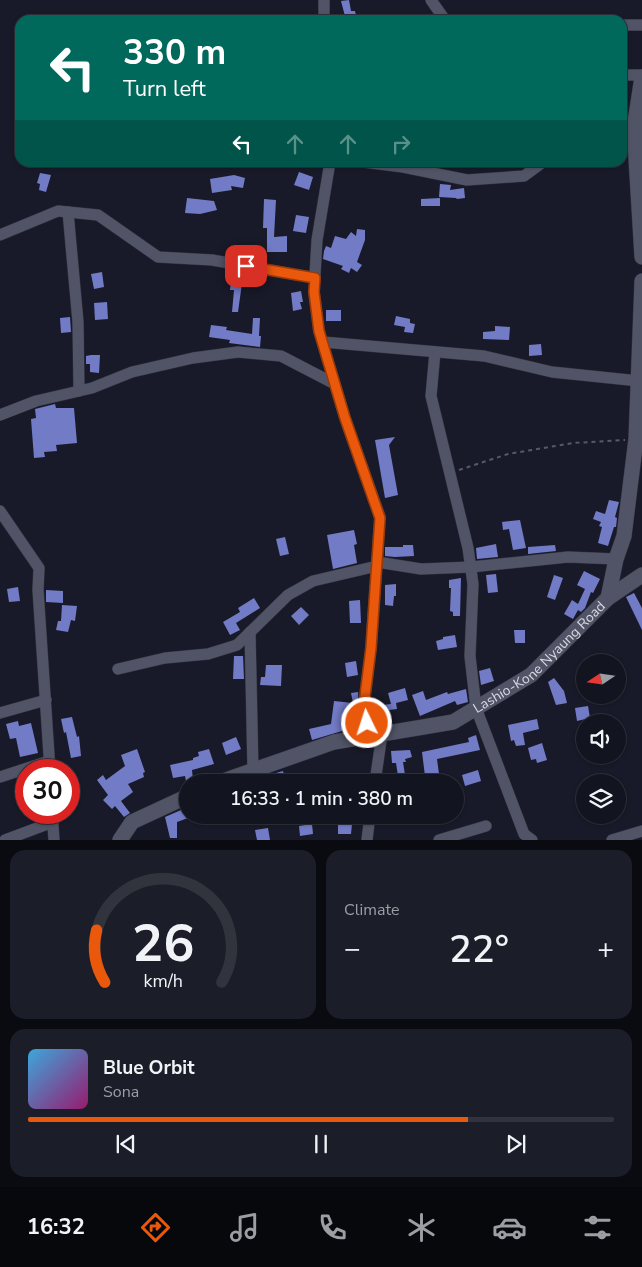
<!DOCTYPE html>
<meta charset="utf-8">
<style>
body{margin:0;font-family:"Nunito Sans",sans-serif;background:#1b1d28;color:#f1f3f6;height:100vh;display:flex;flex-direction:column;font-size:19px;white-space:nowrap}
*{box-sizing:border-box;margin:0}
p{font-size:16px;color:#9c9ea4}
.icon{flex:none;width:28px;height:28px;fill:none;stroke:currentColor;stroke-width:2;stroke-linecap:round;stroke-linejoin:round}
.map{position:relative;height:840px;overflow:hidden}
.details{display:flex;flex-direction:column;gap:10px;padding:10px;background:#0a0b11;flex:1}
.details>*{flex:none}
.hud{position:absolute;left:15px;top:15px;width:612px;height:152px;border-radius:15px;box-shadow:0 1px 4px #0004,0 0 0 1px #31333d;background:#00695c;color:#fff;overflow:hidden}
.needle{width:32px;rotate:257deg}
.controls{position:absolute;left:576px;top:654px;display:grid;gap:10px}
.controls a{display:grid;place-items:center;width:50px;height:50px;border-radius:50%;background:#12141f;box-shadow:0 1px 4px #0004,0 0 0 1px #31333d;font-size:25px}
.speed{position:absolute;left:15px;top:759px;display:flex;gap:10px;font-size:25px;font-weight:700;text-align:center}
.speed>*{display:grid;place-content:center;width:65px;height:65px;border-radius:50%;background:#12141f;box-shadow:0 1px 4px #0004,0 0 0 1px #31333d;line-height:1}
.speed .limit{border:8px solid #d22;background:#fff;color:#111}
.pin{position:absolute;display:grid;place-items:center;width:42px;height:42px;color:#fff;margin:-21px;border-radius:10px;box-shadow:0 2px 8px #0006}
.me{position:absolute;width:55px;margin:-28px;rotate:356deg;stroke-linejoin:round;filter:drop-shadow(0 0 4px #0008)}
.turn{display:flex;align-items:center;gap:18px;height:105px;padding:0 25px;font-size:22px}
.turn .icon{width:65px;height:65px;stroke-width:2.5}
.turn b{display:block;font-size:35px;line-height:42px}
.lanes{display:flex;align-items:center;height:48px;padding:0 25px;background:#0003;justify-content:center;gap:25px;direction:ltr}
.lanes .off{opacity:.35}
.big{font-size:38px;font-weight:600;line-height:1.1}
.details .widget{flex:1;display:flex;flex-direction:column;justify-content:center;gap:8px;min-width:0;padding:0 18px;border-radius:15px;background:#1b1d28}
.details .dial{align-items:center;gap:0}
.dial svg{height:130px;overflow:visible;fill:none;stroke:#31333d;stroke-width:7;stroke-linecap:round;text-anchor:middle}
.dial text{fill:#f1f3f6;stroke:none}
.song{display:flex;align-items:center;gap:15px}
.cover{width:60px;height:60px;border-radius:8px;background:linear-gradient(135deg,hsl(200 70% 55%),hsl(320 70% 35%))}
.played{height:5px;border-radius:2px;background:linear-gradient(90deg,#ea580c 75%,#31333d 75%)}
.keys{display:flex;justify-content:space-around;direction:ltr}
.heat{display:flex;justify-content:space-between;align-items:center;font-size:28px;direction:ltr}
.details .tiles{flex:1;display:grid;gap:10px;grid-template-columns:1fr 1fr}
.widget:last-child{grid-column:span 2}
.trip{position:absolute;left:179px;top:774px;width:285px;height:50px;border-radius:25px;background:#12141f;box-shadow:0 1px 4px #0004,0 0 0 1px #31333d;font-weight:600;line-height:50px;text-align:center}
.menu{display:flex;height:80px;justify-content:space-around;align-items:center;background:#07080c;color:#9c9ea4}
.menu .icon{width:35px;height:35px}
.menu .selected{color:#ea580c}
.menu b{font-size:22px;color:#f1f3f6}
.map>svg:first-child{display:block}
.building{fill:#727bc6}
.lines{fill:none;stroke-linecap:round;stroke-linejoin:round}
.street-casing{stroke:#32333f;stroke-width:12}
.secondary-casing{stroke:#32333f;stroke-width:16}
.path{stroke:#575966;stroke-width:2;stroke-dasharray:4 4;stroke-linecap:butt}
.street{stroke:#515466;stroke-width:11}
.secondary{stroke:#515466;stroke-width:15}
.route-casing{stroke:#983908;stroke-width:12}
.route{stroke:#ea580c;stroke-width:9}
.labels{text-anchor:middle;dominant-baseline:central;stroke-width:5;stroke-linejoin:round;paint-order:stroke}
.street-label{font-size:14px;fill:#d6d8e2;stroke:#0f111f}
</style>
<div class="map">
<svg width="642" height="840" viewBox="0 0 642 840">
<rect width="100%" height="100%" fill="#181a29"/>
<g class="building">
<path d="M 349,0 L 351,11 L 355,11 L 357,20 L 346,20 L 341,1 Z"/>
<path d="M 299,172 L 313,177 L 309,190 L 294,185 Z"/>
<path d="M 40,173 L 51,175 L 46,192 L 39,190 L 40,184 L 37,183 Z"/>
<path d="M 234,175 L 245,178 L 243,188 L 231,186 L 232,190 L 212,193 L 210,179 Z"/>
<path d="M 440,184 L 451,185 L 450,190 L 464,188 L 465,198 L 457,199 L 456,198 L 439,197 Z"/>
<path d="M 187,198 L 214,201 L 217,210 L 200,214 L 185,213 Z"/>
<path d="M 440,198 L 440,206 L 421,206 L 421,199 Z"/>
<path d="M 264,199 L 276,200 L 274,237 L 287,236 L 287,252 L 267,252 L 267,228 L 263,228 Z"/>
<path d="M 296,215 L 309,217 L 306,233 L 293,231 Z"/>
<path d="M 357,229 L 365,230 L 365,240 L 357,262 L 362,265 L 357,272 L 351,268 L 349,273 L 341,269 L 343,266 L 323,259 L 324,251 L 326,246 L 331,248 L 335,236 L 346,239 L 351,232 L 356,236 Z"/>
<path d="M 102,272 L 104,287 L 94,289 L 91,274 Z"/>
<path d="M 232,274 L 243,276 L 238,312 L 232,312 L 234,290 L 230,290 Z"/>
<path d="M 301,291 L 303,302 L 300,302 L 302,309 L 293,311 L 291,293 Z"/>
<path d="M 107,302 L 108,319 L 95,320 L 94,303 Z"/>
<rect x="326" y="310" width="15" height="11"/>
<path d="M 396,316 L 410,319 L 410,323 L 415,324 L 413,333 L 404,332 L 405,327 L 394,325 Z"/>
<path d="M 70,317 L 71,332 L 61,333 L 60,318 Z"/>
<path d="M 253,318 L 260,318 L 259,336 L 261,336 L 260,347 L 229,343 L 230,340 L 209,337 L 211,325 L 227,327 L 226,330 L 252,334 Z"/>
<path d="M 495,326 L 510,327 L 509,340 L 483,339 L 483,332 L 495,331 Z"/>
<path d="M 541,344 L 542,355 L 529,356 L 529,345 Z"/>
<path d="M 91,355 L 100,355 L 99,373 L 90,372 L 90,364 L 86,364 L 86,356 Z"/>
<path d="M 55,404 L 56,408 L 74,408 L 77,443 L 56,445 L 57,451 L 44,452 L 45,457 L 34,458 L 31,419 L 36,418 L 35,409 Z"/>
<path d="M 395,437 L 389,445 L 398,495 L 385,498 L 375,440 Z"/>
<path d="M 609,500 L 619,502 L 615,517 L 617,518 L 616,527 L 614,527 L 608,546 L 598,543 L 602,527 L 599,526 L 601,522 L 593,519 L 596,511 L 605,514 Z"/>
<path d="M 520,520 L 526,548 L 513,550 L 509,529 L 503,530 L 502,522 Z"/>
<path d="M 354,530 L 357,544 L 354,545 L 357,563 L 333,569 L 327,535 Z"/>
<path d="M 285,537 L 289,554 L 280,556 L 276,539 Z"/>
<path d="M 496,544 L 498,557 L 477,559 L 476,548 Z"/>
<path d="M 403,545 L 413,545 L 414,556 L 395,557 L 385,556 L 385,547 L 403,547 Z"/>
<path d="M 555,545 L 556,551 L 528,554 L 528,547 Z"/>
<path d="M 584,571 L 600,579 L 593,593 L 591,592 L 585,608 L 581,612 L 578,610 L 573,619 L 564,614 L 572,600 L 578,604 L 585,589 L 577,585 Z"/>
<path d="M 496,574 L 498,592 L 488,593 L 486,575 Z"/>
<path d="M 554,575 L 563,578 L 555,600 L 547,597 Z"/>
<path d="M 461,578 L 460,616 L 453,616 L 453,612 L 450,611 L 451,588 L 449,588 L 449,580 Z"/>
<path d="M 396,584 L 396,596 L 394,596 L 393,606 L 385,605 L 385,585 Z"/>
<path d="M 18,587 L 20,601 L 9,602 L 7,589 Z"/>
<path d="M 46,590 L 63,591 L 63,603 L 46,602 Z"/>
<path d="M 634,593 L 642,608 L 642,630 L 626,597 Z"/>
<path d="M 254,598 L 260,608 L 236,623 L 240,630 L 230,635 L 223,622 L 240,612 L 238,608 Z"/>
<path d="M 360,600 L 361,623 L 350,623 L 349,601 Z"/>
<path d="M 62,605 L 77,606 L 75,621 L 71,620 L 68,632 L 56,630 L 58,621 L 61,621 Z"/>
<path d="M 301,607 L 309,615 L 299,625 L 291,616 Z"/>
<path d="M 514,630 L 525,630 L 525,643 L 515,643 Z"/>
<path d="M 455,635 L 457,647 L 438,650 L 436,641 L 443,639 L 443,637 Z"/>
<path d="M 234,656 L 243,656 L 244,679 L 233,679 Z"/>
<path d="M 356,661 L 358,675 L 347,677 L 345,663 Z"/>
<path d="M 266,665 L 282,665 L 281,686 L 260,685 L 261,677 L 265,677 Z"/>
<path d="M 490,668 L 494,681 L 481,685 L 479,671 Z"/>
<path d="M 554,678 L 564,691 L 567,703 L 556,705 L 548,682 Z"/>
<path d="M 405,688 L 408,700 L 396,703 L 397,709 L 382,711 L 383,719 L 374,721 L 373,706 L 391,704 L 388,693 Z"/>
<path d="M 466,689 L 468,702 L 457,705 L 455,701 L 420,716 L 412,695 L 423,691 L 426,700 L 447,692 L 448,694 Z"/>
<path d="M 358,692 L 360,728 L 342,729 L 342,731 L 312,740 L 309,729 L 331,724 L 334,701 L 353,703 L 351,693 Z"/>
<path d="M 588,706 L 590,718 L 577,721 L 575,708 Z"/>
<path d="M 72,717 L 77,737 L 79,736 L 81,756 L 71,758 L 66,732 L 64,733 L 61,719 Z"/>
<path d="M 537,719 L 539,729 L 523,733 L 525,745 L 516,746 L 514,740 L 511,741 L 508,725 Z"/>
<path d="M 18,721 L 19,726 L 31,723 L 38,753 L 20,757 L 16,738 L 10,739 L 6,724 Z"/>
<path d="M 476,735 L 480,750 L 437,759 L 439,774 L 425,776 L 422,752 L 469,742 L 468,738 Z"/>
<path d="M 236,737 L 241,749 L 226,755 L 222,743 Z"/>
<path d="M 542,743 L 547,760 L 537,763 L 536,759 L 531,760 L 528,748 Z"/>
<path d="M 137,749 L 145,772 L 143,773 L 144,777 L 128,784 L 133,792 L 121,801 L 130,813 L 124,817 L 115,806 L 112,809 L 103,800 L 108,795 L 97,780 L 103,775 L 106,780 L 125,766 L 121,755 Z"/>
<path d="M 209,749 L 214,764 L 192,770 L 193,780 L 186,781 L 185,776 L 173,778 L 170,765 L 193,760 L 193,758 L 199,756 L 198,752 Z"/>
<path d="M 410,750 L 412,757 L 405,759 L 406,762 L 403,762 L 405,775 L 398,776 L 396,763 L 392,763 L 391,751 Z"/>
<path d="M 478,770 L 481,781 L 465,786 L 462,775 Z"/>
<path d="M 283,771 L 286,782 L 271,782 L 269,775 Z"/>
<path d="M 188,807 L 188,818 L 177,822 L 177,838 L 170,838 L 165,817 Z"/>
<path d="M 312,824 L 313,834 L 300,836 L 299,826 Z"/>
<path d="M 338,824 L 352,824 L 351,834 L 338,834 Z"/>
<path d="M 268,828 L 270,840 L 257,840 L 255,830 Z"/>
</g>
<g class="lines">
<g class="street-casing">
<g id="street">
<path d="M 324,0 L 324,20"/>
<path d="M 431,0 L 445,20"/>
<path d="M 622,25 L 642,25"/>
<path d="M 622,75 L 642,75"/>
<path d="M 622,126 L 635,122"/>
<path d="M 330,162 L 317,240 L 314,292 L 319,331 L 345,418 L 380,517 L 371,648 L 365,696 L 368,736"/>
<path d="M 363,162 L 403,167 L 467,180 L 524,176 L 543,162"/>
<path d="M 68,212 L 78,322 L 79,391"/>
<path d="M 0,235 L 58,211 L 98,215 L 158,257 L 212,260 L 315,278"/>
<path d="M 323,342 L 484,356 L 552,372 L 639,381"/>
<path d="M 435,352 L 431,396 L 468,548 L 473,584 L 470,656 L 476,708 L 524,834 L 532,840"/>
<path d="M 0,415 L 36,401 L 92,388 L 132,372 L 193,358 L 238,352 L 281,356 L 335,384"/>
<path d="M 0,511 L 39,568 L 38,590 L 50,770"/>
<path d="M 377,562 L 421,569 L 471,567 L 568,557 L 616,559"/>
<path d="M 250,632 L 253,771"/>
<path d="M 118,669 L 165,658 L 208,654 L 237,645 L 288,595 L 313,581 L 377,566"/>
<path d="M 0,713 L 46,700"/>
<path d="M 0,777 L 49,761"/>
<path d="M 375,782 L 382,734"/>
<path d="M 52,812 L 54,840"/>
<path d="M 5,840 L 53,822"/>
<path d="M 367,840 L 370,815"/>
<path d="M 439,840 L 486,826"/>
<path d="M 612,840 L 642,831"/>
</g>
</g>
<g class="secondary-casing">
<g id="secondary">
<path d="M 642,77 L 635,122 L 635,142 L 642,257"/>
<path d="M 608,598 L 642,575"/>
<path id="s1" d="M 220,782 L 334,742 L 453,722 L 531,675 L 608,598 L 616,559 L 624,536 L 636,439 L 642,281"/>
<path d="M 120,840 L 132,822 L 188,796"/>
</g>
</g>
<path class="path" d="M 459,470 L 508,454 L 573,443 L 625,440"/>
<use href="#street" class="street"/>
<use href="#secondary" class="secondary"/>
</g>
<g class="lines">
<g class="route-casing">
<path id="route" d="M 246,266 L 315,278 L 314,292 L 319,331 L 345,418 L 380,518 L 371,648 L 365,696 L 367,723"/>
</g>
<use href="#route" class="route"/>
</g>
<g class="labels">
<g class="street-label">
<text stroke="none"><textPath href="#s1" startOffset="350">Lashio-Kone Nyaung Road</textPath></text>
</g>
</g>
</svg>
<div class="controls">
<a><svg class="needle" viewBox="-14 -14 28 28"><path d="M0-13l5 13h-10z" fill="#e53935"/><path d="M0 13l5-13h-10z" fill="#9c9ea4"/></svg></a>
<a><svg class="icon" aria-label="sound" viewBox="0 0 24 24"><path d="M4 9h4l5-4v14l-5-4H4zM17 9q2 3 0 6"/></svg></a>
<a><svg class="icon" aria-label="layers" viewBox="0 0 24 24"><path d="M12 4l9 5-9 5-9-5zM3 14l9 5 9-5"/></svg></a>
</div>
<div class="speed"><div class="limit">30</div></div>
<div class="pin" style="left:246px;top:266px;background:#d93025"><svg class="icon" aria-label="arrive" viewBox="0 0 24 24"><path d="M6 21V4h12l-3 4 3 4H6"/></svg></div>
<svg class="me" style="left:367px;top:723px" viewBox="-20 -20 40 40"><circle r="17" fill="#ea580c" stroke="#fff" stroke-width="3"/><path d="M0-11L8 9 0 5-8 9z" fill="#fff"/></svg>
<div class="trip">16:33 · 1 min · 380 m</div>
<div class="hud">
<div class="turn"><svg class="icon" aria-label="left" viewBox="0 0 24 24"><path d="M17 20v-9H6M10 6l-5 5 5 5"/></svg><div><b>330 m</b>Turn left</div></div>
<div class="lanes"><svg class="icon" aria-label="left" viewBox="0 0 24 24"><path d="M17 20v-9H6M10 6l-5 5 5 5"/></svg><svg class="icon off" aria-label="ahead" viewBox="0 0 24 24"><path d="M12 20V5M6 11l6-6 6 6"/></svg><svg class="icon off" aria-label="ahead" viewBox="0 0 24 24"><path d="M12 20V5M6 11l6-6 6 6"/></svg><svg class="icon off" aria-label="right" viewBox="0 0 24 24"><path d="M7 20v-9h11M14 6l5 5-5 5"/></svg></div>
</div>
</div>
<section class="details">
<div class="tiles">
<div class="widget dial"><svg viewBox="0 0 100 80">
<path d="M14 69A42 42 0 1 1 86 69"/>
<path d="M14 69A42 42 0 0 1 9 37" stroke="#ea580c"/>
<text x="50" y="56" font-size="32" font-weight="700">26</text>
<text x="50" y="72" font-size="11">km/h</text>
</svg></div>
<div class="widget"><p>Climate</p>
<div class="heat"><a>−</a><b class="big">22°</b><a>+</a></div>
</div>
<div class="widget">
<div class="song"><i class="cover"></i><div><b>Blue Orbit</b><p>Sona</p></div></div>
<div class="played"></div>
<div class="keys"><svg class="icon" aria-label="previous" viewBox="0 0 24 24"><path d="M18 5L8 12l10 7zM5 5v14"/></svg><svg class="icon" aria-label="pause" viewBox="0 0 24 24"><path d="M8 5v14M16 5v14"/></svg><svg class="icon" aria-label="next" viewBox="0 0 24 24"><path d="M6 5l10 7-10 7zM19 5v14"/></svg></div>
</div>
</div>
</section>
<nav class="menu">
<b>16:32</b>
<svg class="icon selected" aria-label="directions" viewBox="0 0 24 24"><path d="M12 3l9 9-9 9-9-9zM9 14v-3h6M13 9l2 2-2 2"/></svg>
<svg class="icon" aria-label="music" viewBox="0 0 24 24"><path d="M9 18V5l10-2v13"/><circle cx="6" cy="18" r="3"/><circle cx="16" cy="16" r="3"/></svg>
<svg class="icon" aria-label="phone" viewBox="0 0 24 24"><path d="M5 4h4l2 5-3 2q2 4 5 5l2-3 5 2v4C11 20 4 13 5 4z"/></svg>
<svg class="icon" aria-label="climate" viewBox="0 0 24 24"><path d="M12 3v18M4 7l16 10M4 17L20 7"/></svg>
<svg class="icon" aria-label="car" viewBox="0 0 24 24"><path d="M5 17H2v-5l4-1 3-4h7l3 4 3 1v5h-3M9 17h6M6 11h13"/><circle cx="7" cy="17" r="2"/><circle cx="17" cy="17" r="2"/></svg>
<svg class="icon" aria-label="filters" viewBox="0 0 24 24"><path d="M4 7h16M4 17h16"/><circle cx="9" cy="7" r="2"/><circle cx="15" cy="17" r="2"/></svg>
</nav>
